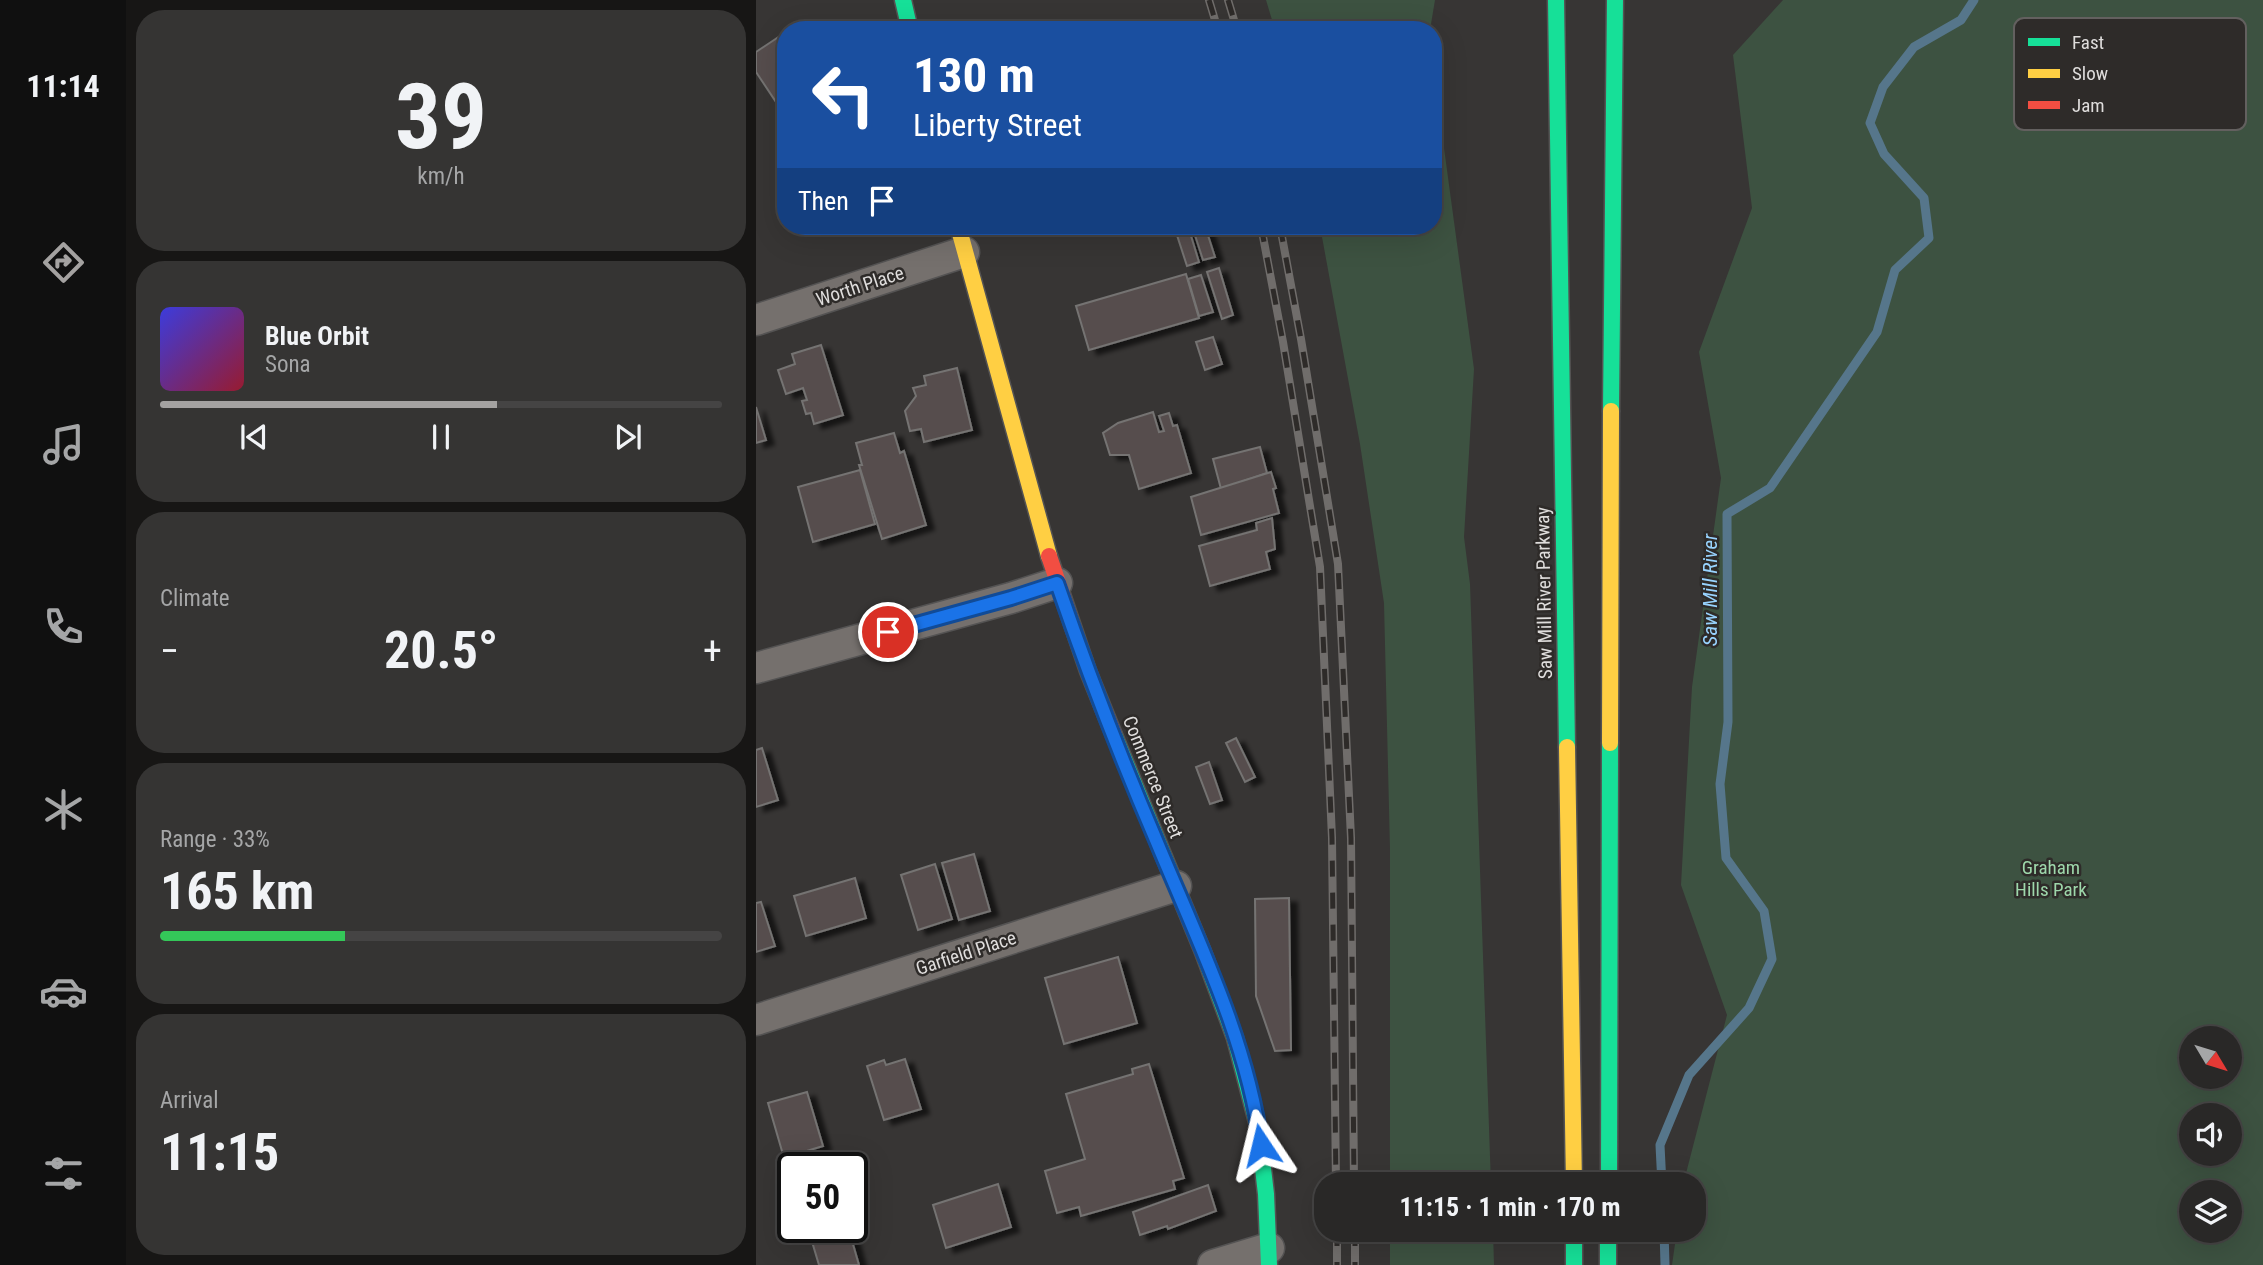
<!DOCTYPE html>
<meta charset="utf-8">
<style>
body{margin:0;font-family:"Roboto Condensed",sans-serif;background:#353433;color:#f1f3f6;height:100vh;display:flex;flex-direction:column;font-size:26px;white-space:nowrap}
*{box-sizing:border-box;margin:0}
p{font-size:23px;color:#a5a6a7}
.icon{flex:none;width:38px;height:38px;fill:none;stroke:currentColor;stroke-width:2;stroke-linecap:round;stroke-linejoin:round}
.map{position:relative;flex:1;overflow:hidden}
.panel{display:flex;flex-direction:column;gap:10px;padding:10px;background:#171615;width:630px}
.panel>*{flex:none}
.guide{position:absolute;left:21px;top:21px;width:665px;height:214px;border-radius:28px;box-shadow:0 7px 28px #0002,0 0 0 2px #454444;background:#1a4fa0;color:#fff;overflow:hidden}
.needle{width:46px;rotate:128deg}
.buttons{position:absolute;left:1423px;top:1026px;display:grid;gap:14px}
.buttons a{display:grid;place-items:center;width:63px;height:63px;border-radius:50%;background:#292827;box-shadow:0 7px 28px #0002,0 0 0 2px #454444;font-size:35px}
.speed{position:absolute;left:21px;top:1152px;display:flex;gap:14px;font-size:35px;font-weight:700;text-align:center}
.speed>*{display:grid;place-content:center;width:91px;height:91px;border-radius:50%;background:#292827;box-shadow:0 7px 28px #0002,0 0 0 2px #454444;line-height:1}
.speed .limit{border:4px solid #111;border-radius:10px;background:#fff;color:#111}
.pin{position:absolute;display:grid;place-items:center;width:60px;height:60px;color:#fff;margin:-30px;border:4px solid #fff;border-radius:50%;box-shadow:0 2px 7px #0007}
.me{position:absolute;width:77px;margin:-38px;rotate:350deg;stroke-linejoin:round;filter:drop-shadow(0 0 5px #0008)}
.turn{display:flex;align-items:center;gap:24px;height:147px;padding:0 21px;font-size:32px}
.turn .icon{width:91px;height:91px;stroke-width:2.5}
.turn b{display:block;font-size:49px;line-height:60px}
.then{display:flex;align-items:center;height:66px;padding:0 21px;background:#0003;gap:14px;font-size:26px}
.big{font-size:52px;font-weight:700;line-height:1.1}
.panel .card{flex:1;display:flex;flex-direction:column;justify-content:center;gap:10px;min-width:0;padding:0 24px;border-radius:28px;background:#353433}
.panel .dial{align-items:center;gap:0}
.dial b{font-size:91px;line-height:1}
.song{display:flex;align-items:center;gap:21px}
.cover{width:84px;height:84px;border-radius:10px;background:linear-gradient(135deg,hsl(240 70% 55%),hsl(350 70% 35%))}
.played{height:7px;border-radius:4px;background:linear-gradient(90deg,#a4a2a1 60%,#454444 60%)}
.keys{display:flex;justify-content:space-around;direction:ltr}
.heat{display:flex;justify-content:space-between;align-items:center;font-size:38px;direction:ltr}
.charge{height:10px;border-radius:5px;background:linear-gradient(90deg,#34c759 33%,#454444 0)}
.trip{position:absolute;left:558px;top:1172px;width:392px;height:70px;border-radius:28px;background:#292827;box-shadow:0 7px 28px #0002,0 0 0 2px #454444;font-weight:700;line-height:70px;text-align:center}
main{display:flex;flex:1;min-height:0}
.tab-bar{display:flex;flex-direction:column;width:126px;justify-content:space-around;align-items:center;background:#101010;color:#a5a6a7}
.tab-bar .icon{width:49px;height:49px}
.tab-bar .active{color:#a4a2a1}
.tab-bar b{font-size:32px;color:#f1f3f6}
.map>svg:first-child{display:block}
.green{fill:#3d5241;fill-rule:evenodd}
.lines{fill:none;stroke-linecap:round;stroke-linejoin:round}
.stream{stroke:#56768b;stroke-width:9}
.building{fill:#574e4d;stroke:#747372;stroke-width:2;filter:url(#shadow)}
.street-casing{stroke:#545353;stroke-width:33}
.fast-casing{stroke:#545353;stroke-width:19}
.slow-casing{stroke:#545353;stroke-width:19}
.jam-casing{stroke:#545353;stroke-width:19}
.street{stroke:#75706d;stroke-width:30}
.fast{stroke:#16e098;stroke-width:16}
.slow{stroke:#ffcf43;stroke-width:16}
.jam{stroke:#f24e42;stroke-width:16}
.rail-casing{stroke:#706d6b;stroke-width:8}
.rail{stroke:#2e2b29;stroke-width:5;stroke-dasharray:16;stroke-linecap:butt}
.route-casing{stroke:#114b97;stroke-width:18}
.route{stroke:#1a73e8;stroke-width:12}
.labels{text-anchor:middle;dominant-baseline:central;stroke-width:5;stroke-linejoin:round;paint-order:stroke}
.street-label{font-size:19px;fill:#dfdddc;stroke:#2e2b29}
.park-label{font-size:19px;fill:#9ed7ab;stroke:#2e2b29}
.water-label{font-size:21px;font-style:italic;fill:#98d3fe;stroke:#2e2b29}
.key{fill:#2e2b29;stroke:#63605f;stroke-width:2}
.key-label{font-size:19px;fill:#dfdddc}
</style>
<main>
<nav class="tab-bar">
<b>11:14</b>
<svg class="icon active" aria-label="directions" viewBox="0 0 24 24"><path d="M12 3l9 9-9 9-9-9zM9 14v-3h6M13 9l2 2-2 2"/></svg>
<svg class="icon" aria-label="music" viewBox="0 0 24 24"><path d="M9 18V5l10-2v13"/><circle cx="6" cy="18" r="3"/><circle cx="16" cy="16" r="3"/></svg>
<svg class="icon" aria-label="phone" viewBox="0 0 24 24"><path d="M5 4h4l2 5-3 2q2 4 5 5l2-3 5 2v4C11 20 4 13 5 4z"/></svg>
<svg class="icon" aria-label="climate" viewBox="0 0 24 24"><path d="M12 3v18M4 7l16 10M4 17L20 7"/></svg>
<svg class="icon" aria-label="car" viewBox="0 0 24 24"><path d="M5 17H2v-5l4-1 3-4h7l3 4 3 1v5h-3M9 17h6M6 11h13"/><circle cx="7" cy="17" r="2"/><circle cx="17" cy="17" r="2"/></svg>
<svg class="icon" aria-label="filters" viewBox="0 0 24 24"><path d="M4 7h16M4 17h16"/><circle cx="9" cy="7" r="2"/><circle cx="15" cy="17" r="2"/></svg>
</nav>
<section class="panel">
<div class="card dial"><b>39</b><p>km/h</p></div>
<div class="card">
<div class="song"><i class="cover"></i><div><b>Blue Orbit</b><p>Sona</p></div></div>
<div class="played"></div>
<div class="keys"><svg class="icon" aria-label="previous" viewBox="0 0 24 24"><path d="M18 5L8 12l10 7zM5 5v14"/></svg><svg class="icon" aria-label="pause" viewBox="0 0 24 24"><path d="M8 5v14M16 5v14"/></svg><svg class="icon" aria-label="next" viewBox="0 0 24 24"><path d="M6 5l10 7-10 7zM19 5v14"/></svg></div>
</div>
<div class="card"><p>Climate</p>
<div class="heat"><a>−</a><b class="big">20.5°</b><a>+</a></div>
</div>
<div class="card"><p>Range · 33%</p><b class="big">165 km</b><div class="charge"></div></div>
<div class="card"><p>Arrival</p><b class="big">11:15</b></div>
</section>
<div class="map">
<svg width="1507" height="1265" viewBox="0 0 1507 1265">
<defs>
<filter id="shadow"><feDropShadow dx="8" dy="4.5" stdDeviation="2" flood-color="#0009"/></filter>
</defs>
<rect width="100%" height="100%" fill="#373534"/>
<g class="green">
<path d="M 510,0 L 679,0 L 674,30 L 519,30 Z"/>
<path d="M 1027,0 L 1507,0 L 1507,1265 L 916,1265 L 921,1230 L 938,1230 L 938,1185 L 927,1185 L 971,1015 L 925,885 L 936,687 L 965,478 L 943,352 L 996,208 L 977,55 ZM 1435,1038 L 1474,1038 L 1474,1076 L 1435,1076 ZM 1435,1115 L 1474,1115 L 1474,1153 L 1435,1153 ZM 1435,1192 L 1474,1192 L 1474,1230 L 1435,1230 Z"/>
<path d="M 677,67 L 718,369 L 708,537 L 714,584 L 735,1185 L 634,1185 L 634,849 L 628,603 L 604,444 L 564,226 L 677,226 Z"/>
<path d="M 634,1230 L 737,1230 L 738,1265 L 634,1265 Z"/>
</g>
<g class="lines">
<g class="stream">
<path d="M 906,1185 L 904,1145 L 933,1075 L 993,1008 L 1016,959 L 1008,911 L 970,858 L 964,784 L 972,722 L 971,514 L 1014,488 L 1121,332 L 1139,270 L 1173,238 L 1168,198 L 1128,154 L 1114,123 L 1127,87 L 1158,47 L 1205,20 L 1218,0"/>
<path d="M 908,1230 L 909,1265"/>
</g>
</g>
<g class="building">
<path d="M 30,32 L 30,110 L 25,103 L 22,105 L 0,72 L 0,52 Z"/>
<path d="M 418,226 L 432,226 L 443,262 L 431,266 Z"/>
<path d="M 436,226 L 449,226 L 459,257 L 447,260 Z"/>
<path d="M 463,268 L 477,315 L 466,319 L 451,272 Z"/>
<path d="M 430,274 L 443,318 L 333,350 L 320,306 Z"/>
<path d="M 445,275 L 457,312 L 443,316 L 432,279 Z"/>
<path d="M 457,337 L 466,364 L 449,370 L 440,342 Z"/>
<path d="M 65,345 L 87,415 L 58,424 L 55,413 L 50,414 L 46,401 L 51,400 L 47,388 L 30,394 L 22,370 L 39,364 L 36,354 Z"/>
<path d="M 201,368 L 216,430 L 168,442 L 165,429 L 154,431 L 149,411 L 160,396 L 157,388 L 170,385 L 168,376 Z"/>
<path d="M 0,407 L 10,440 L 0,443 Z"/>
<path d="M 397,412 L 403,432 L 408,431 L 403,416 L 413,413 L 417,426 L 421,425 L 435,473 L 383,489 L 373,455 L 354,455 L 347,433 L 362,423 Z"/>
<path d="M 138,433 L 144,453 L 148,451 L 170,525 L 126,539 L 103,465 L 106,465 L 100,443 Z"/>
<path d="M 504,447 L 511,473 L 465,489 L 457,459 Z"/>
<path d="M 104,470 L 119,524 L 57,542 L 42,487 Z"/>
<path d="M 515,472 L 520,488 L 517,489 L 523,513 L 445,535 L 435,497 Z"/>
<path d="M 516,518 L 519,549 L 510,552 L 514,569 L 454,586 L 443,546 L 501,530 L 500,523 Z"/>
<path d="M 480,738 L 499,777 L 489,782 L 470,743 Z"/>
<path d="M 6,748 L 22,800 L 0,807 L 0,750 Z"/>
<path d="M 453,762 L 466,800 L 454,804 L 440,767 Z"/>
<path d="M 218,854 L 234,911 L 203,920 L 186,863 Z"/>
<path d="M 179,864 L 196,919 L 162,930 L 145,875 Z"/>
<path d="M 99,878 L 110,918 L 50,936 L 38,896 Z"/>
<path d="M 533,898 L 535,1050 L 519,1051 L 500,996 L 499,899 Z"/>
<path d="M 5,902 L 19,946 L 0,952 L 0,903 Z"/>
<path d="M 362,957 L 381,1023 L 308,1044 L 289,978 Z"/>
<path d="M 149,1059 L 165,1109 L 128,1120 L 111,1066 L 128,1060 L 130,1065 Z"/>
<path d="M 393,1064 L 428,1178 L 417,1181 L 419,1189 L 325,1216 L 323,1207 L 301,1213 L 289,1171 L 329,1159 L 310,1094 L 377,1074 L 376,1069 Z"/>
<path d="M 51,1092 L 67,1146 L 28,1158 L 12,1103 Z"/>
<path d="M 242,1184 L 255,1227 L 190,1248 L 177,1205 Z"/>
<path d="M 452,1185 L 460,1211 L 412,1229 L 411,1226 L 384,1235 L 377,1212 Z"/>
<path d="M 66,1227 L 72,1227 L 74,1231 L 92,1227 L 103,1265 L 63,1265 L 54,1235 L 57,1235 L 56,1230 Z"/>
</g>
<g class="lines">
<g class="street-casing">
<g id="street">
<path d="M 0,320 L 208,252"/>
<path d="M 0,668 L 255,598 L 301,583"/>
<path d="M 0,1020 L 420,886"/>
<path d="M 457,1265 L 513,1248"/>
</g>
</g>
<g class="fast-casing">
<g id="fast">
<path d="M 147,0 L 154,30"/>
<path d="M 800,0 L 811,747"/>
<path d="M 855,411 L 859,0"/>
<path d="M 358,735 L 447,952 L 479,1038 L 502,1126 L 510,1194 L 513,1265"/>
<path d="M 853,1185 L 854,743"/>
<path d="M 818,1230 L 818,1265"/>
<path d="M 852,1230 L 852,1265"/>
</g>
</g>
<g class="slow-casing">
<g id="slow">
<path d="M 202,226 L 293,556"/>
<path d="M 854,743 L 855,411"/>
<path d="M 811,747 L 818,1185"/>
</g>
</g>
<g class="jam-casing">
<path id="jam" d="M 293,556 L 332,671 L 358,735"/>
</g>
<use href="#street" class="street"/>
<use href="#fast" class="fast"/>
<use href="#slow" class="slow"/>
<use href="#jam" class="jam"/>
<g class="rail-casing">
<g id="rail">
<path d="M 453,0 L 462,30"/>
<path d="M 472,0 L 481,30"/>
<path d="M 505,226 L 527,342 L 564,567 L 576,838 L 580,1185"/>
<path d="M 524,226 L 545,339 L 582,564 L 595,838 L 598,1185"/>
<path d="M 581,1230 L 581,1265"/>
<path d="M 599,1230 L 599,1265"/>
</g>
</g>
<use href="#rail" class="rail"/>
</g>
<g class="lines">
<g class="route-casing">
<path id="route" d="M 132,632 L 255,598 L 301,583 C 331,670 364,756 400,840 C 441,939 491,1039 505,1145"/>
</g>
<use href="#route" class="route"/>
</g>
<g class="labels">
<g class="street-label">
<text transform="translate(104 286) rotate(-18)">Worth Place</text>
<text transform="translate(788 593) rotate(-91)">Saw Mill River Parkway</text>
<text transform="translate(397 777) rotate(68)">Commerce Street</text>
<text transform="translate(210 953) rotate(-18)">Garfield Place</text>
</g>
<g class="park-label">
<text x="1295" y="867">Graham<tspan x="1295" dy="22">Hills Park</tspan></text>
</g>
<g class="water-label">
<text transform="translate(954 590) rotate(-90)">Saw Mill River</text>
</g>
</g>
<rect x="1258" y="18" width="232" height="112" rx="10" class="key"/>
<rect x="1272" y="38" width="32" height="8" fill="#16e098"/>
<rect x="1272" y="69" width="32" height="9" fill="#ffcf43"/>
<rect x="1272" y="101" width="32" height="8" fill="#f24e42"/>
<g class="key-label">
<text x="1316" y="49">Fast</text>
<text x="1316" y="80">Slow</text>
<text x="1316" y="112">Jam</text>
</g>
</svg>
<div class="buttons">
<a><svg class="needle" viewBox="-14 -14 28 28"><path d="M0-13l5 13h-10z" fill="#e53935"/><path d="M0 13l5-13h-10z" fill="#a5a6a7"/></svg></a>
<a><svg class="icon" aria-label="sound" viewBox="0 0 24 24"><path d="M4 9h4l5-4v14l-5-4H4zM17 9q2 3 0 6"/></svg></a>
<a><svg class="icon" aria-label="layers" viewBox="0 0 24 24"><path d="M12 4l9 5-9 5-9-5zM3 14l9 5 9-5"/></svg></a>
</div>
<div class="speed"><div class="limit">50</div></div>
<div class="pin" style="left:132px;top:632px;background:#d93025"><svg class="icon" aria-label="arrive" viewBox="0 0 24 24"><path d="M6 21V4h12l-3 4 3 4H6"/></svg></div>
<svg class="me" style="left:505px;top:1145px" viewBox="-20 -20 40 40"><path d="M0-17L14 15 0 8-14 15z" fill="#1a73e8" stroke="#fff" stroke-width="4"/></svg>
<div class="trip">11:15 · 1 min · 170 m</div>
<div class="guide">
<div class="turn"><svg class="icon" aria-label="left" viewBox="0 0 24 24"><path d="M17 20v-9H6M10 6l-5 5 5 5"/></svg><div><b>130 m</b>Liberty Street</div></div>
<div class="then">Then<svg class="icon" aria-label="arrive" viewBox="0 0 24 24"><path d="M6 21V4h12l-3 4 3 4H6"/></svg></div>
</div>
</div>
</main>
